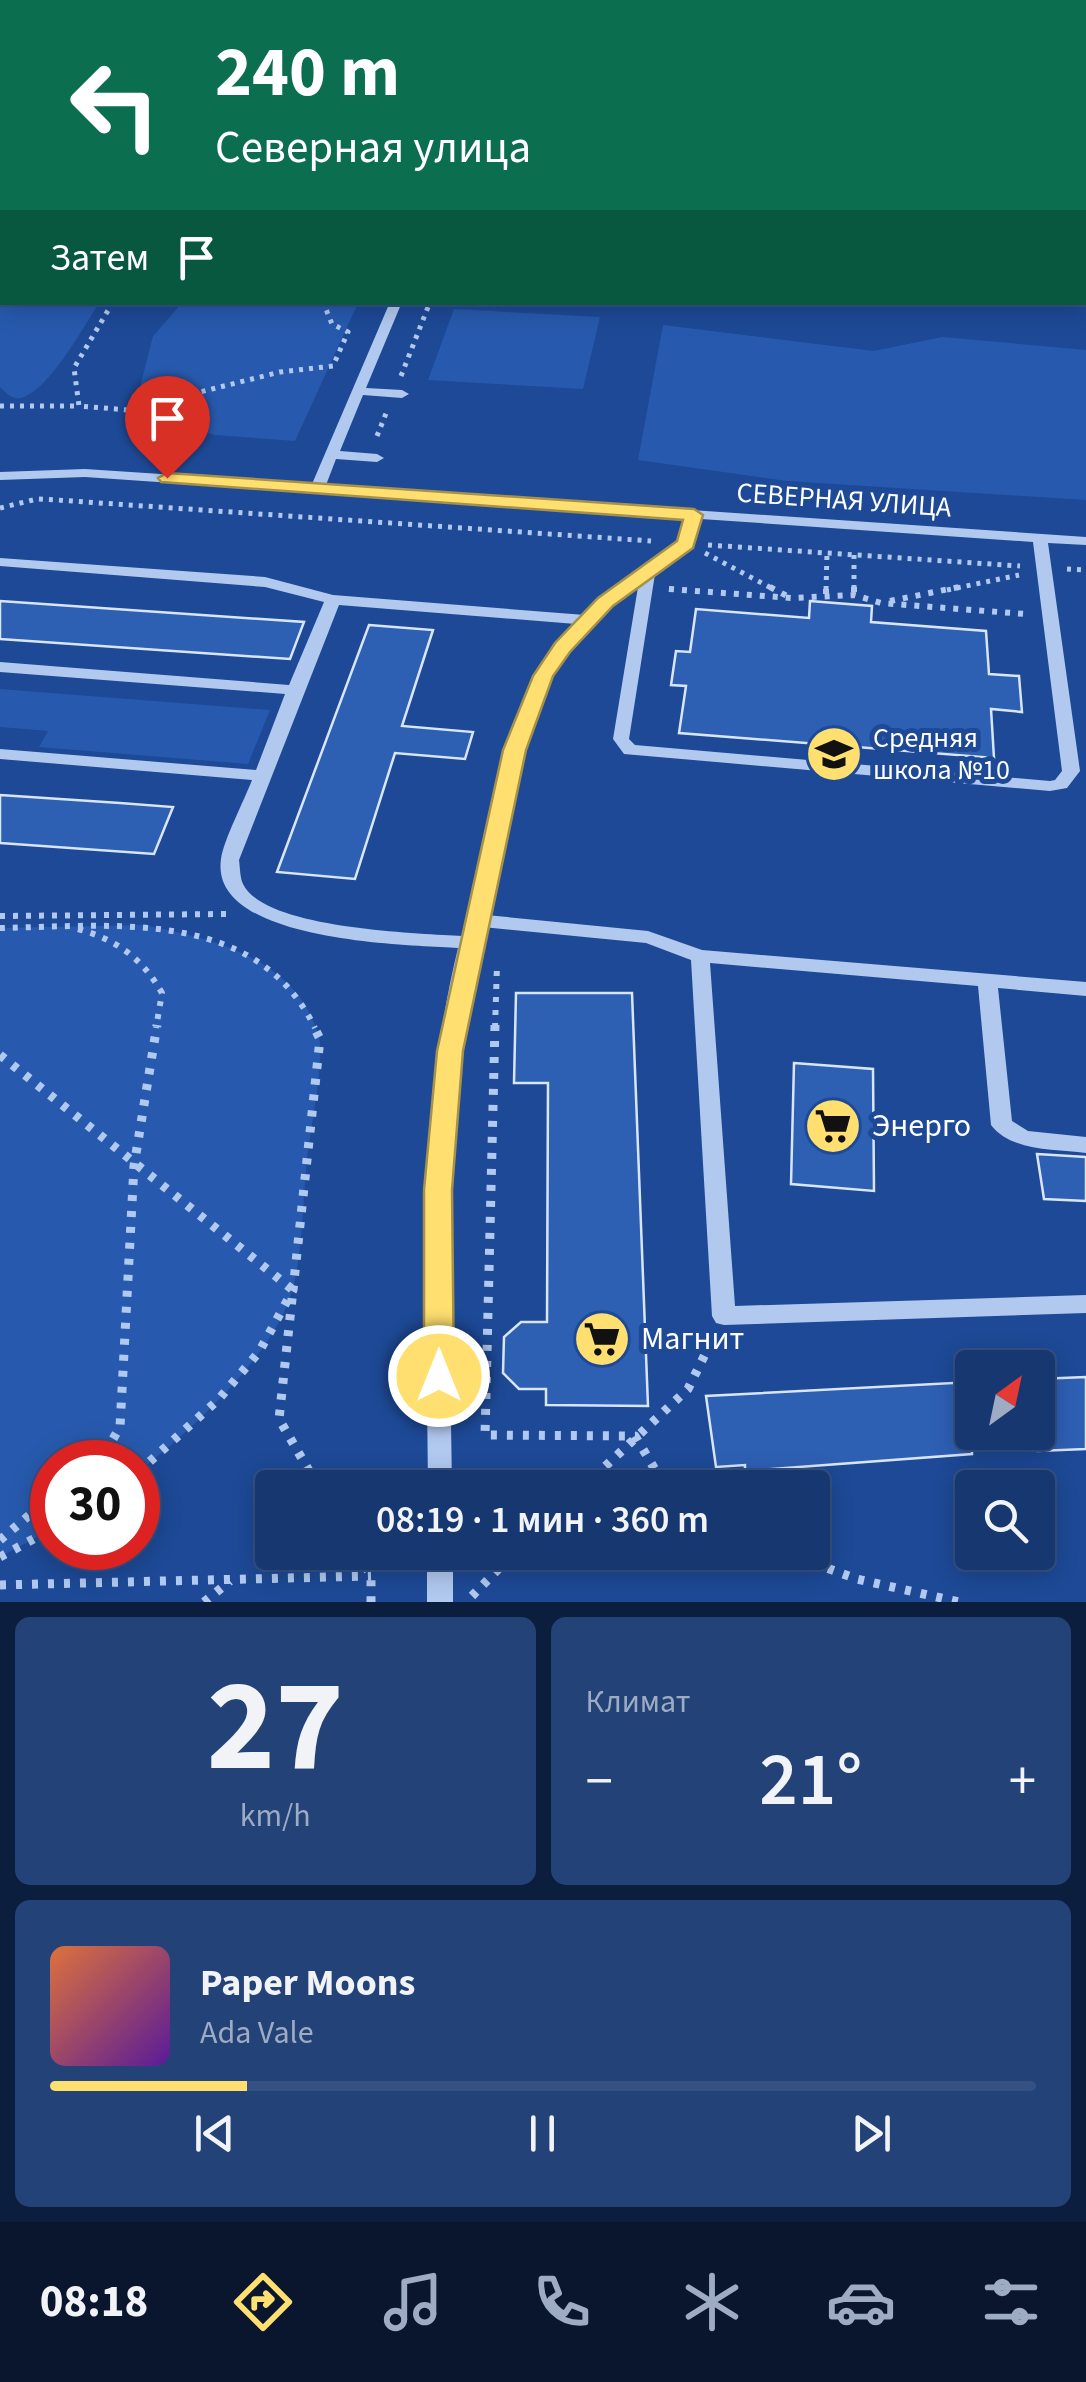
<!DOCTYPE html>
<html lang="ru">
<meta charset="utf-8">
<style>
body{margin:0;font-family:"Source Sans 3",sans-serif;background:#234278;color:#f1f3f6;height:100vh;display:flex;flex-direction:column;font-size:38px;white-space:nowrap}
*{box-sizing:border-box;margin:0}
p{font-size:32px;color:#9eacc3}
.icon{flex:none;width:55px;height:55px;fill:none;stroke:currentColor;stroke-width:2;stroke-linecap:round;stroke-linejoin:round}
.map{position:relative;height:1602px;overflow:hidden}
.sheet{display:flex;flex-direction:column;gap:15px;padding:15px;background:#0c1e3e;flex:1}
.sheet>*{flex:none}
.hud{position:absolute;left:0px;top:0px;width:1088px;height:305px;box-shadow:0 5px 25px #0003,0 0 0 2px #355183;background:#0b6e4f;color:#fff;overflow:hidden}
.needle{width:65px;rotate:33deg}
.controls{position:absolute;left:955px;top:1350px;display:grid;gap:20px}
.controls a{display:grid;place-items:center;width:100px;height:100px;border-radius:10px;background:#163770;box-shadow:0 5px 25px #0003,0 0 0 2px #355183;font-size:50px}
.speed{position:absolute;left:30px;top:1440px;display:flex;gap:20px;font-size:50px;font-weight:700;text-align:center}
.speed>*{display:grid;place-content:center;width:130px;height:130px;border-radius:50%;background:#163770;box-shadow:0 5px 25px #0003,0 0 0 2px #355183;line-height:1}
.speed .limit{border:15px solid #d22;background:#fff;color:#111}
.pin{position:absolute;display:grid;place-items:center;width:85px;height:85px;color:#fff;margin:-102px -42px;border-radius:50% 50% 50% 0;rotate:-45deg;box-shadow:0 0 10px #0007}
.pin .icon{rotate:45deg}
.me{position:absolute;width:110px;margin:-55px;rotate:0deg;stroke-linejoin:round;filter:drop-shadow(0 0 8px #0008)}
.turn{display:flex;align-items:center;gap:35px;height:210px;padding:0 50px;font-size:45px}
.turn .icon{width:130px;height:130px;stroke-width:2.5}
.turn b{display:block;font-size:70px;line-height:85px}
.then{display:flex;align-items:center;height:95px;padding:0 50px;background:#0003;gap:20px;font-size:38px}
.big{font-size:75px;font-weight:600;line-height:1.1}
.sheet .card{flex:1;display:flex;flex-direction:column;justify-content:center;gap:15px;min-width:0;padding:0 35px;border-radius:15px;background:#234278}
.sheet .dial{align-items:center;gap:0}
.dial b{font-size:130px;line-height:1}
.song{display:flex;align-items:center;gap:30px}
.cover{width:120px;height:120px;border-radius:15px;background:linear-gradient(135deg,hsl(20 70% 55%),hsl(270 70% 35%))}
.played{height:10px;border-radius:5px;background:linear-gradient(90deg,#fedf70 20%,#355183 20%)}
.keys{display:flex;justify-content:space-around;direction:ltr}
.heat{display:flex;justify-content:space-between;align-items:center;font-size:55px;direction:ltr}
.sheet .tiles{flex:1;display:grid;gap:15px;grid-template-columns:1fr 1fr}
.card:last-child{grid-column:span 2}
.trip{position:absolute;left:255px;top:1470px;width:575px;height:100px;border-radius:10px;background:#163770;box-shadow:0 5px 25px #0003,0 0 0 2px #355183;font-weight:600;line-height:100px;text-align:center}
.menu{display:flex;height:160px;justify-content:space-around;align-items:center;background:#09162d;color:#9eacc3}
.menu .icon{width:70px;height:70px}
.menu .current{color:#fedf70}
.menu b{font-size:45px;color:#f1f3f6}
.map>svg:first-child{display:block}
.green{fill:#275aae}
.building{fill:#2d5fb3;stroke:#d8e5fb;stroke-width:2.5}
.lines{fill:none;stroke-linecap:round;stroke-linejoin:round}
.path-far3{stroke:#b1c9ef;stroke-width:4;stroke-dasharray:2.5 4;stroke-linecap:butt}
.path-far2{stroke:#b1c9ef;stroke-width:5;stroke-dasharray:4 6;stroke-linecap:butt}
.path-far1{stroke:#b1c9ef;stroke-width:6;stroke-dasharray:5 8;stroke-linecap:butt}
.path{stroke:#b1c9ef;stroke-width:9;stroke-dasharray:6 10;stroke-linecap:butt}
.minor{fill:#b1c9ef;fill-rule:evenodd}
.route{fill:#fedf70;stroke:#a59149;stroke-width:2.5}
.labels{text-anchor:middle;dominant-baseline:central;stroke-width:10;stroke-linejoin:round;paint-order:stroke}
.street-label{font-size:28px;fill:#fff;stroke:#1d4996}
.poi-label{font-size:28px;fill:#fff;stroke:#1d4996;text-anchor:start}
.near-poi-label{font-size:32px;fill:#fff;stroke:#1d4996;text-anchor:start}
</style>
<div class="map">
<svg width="1086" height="1602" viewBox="0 0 1086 1602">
<rect width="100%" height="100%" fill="#1d4996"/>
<g class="green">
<path d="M 603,0 L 1086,0 L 1086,163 L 1085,2 L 594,2 Z"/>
<path d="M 0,121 L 2,302 L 99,303 C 84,326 49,391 21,398 C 12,400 6,393 0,387 Z"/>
<path d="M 182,303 L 358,303 L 295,441 L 215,435 L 195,429 L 197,413 L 140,387 L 153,336 Z"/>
<path d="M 454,309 L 600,317 L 583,389 L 428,380 Z"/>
<path d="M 663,325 L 874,351 L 942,337 L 1086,350 L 1086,500 L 787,481 L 638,460 Z"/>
<path d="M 0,689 L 270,710 L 248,764 L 39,747 L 48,731 L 0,727 Z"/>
<path d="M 143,925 C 212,938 297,958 319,1037 C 325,1057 310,1133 307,1158 C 303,1200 303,1247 293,1288 C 277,1352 189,1433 138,1472 L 138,1462 L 52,1462 L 52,1529 L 0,1557 L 0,928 Z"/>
</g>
<g class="building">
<path d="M 0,601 L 304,622 L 290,659 L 0,639 Z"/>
<path d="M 810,601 L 872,606 L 871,622 L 986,631 L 989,674 L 1019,676 L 1022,712 L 991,709 L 994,758 L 679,733 L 686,686 L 671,685 L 676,651 L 690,652 L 696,609 L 809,618 Z"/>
<path d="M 369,625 L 433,630 L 402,726 L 473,732 L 465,759 L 395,753 L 355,879 L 277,872 Z"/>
<path d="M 0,795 L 120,803 L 173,807 L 154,854 L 0,843 Z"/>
<path d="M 516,993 L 632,993 L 648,1406 L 546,1405 L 546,1389 L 519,1389 L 503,1373 L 504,1337 L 521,1322 L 547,1322 L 548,1083 L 514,1083 Z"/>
<path d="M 794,1063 L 873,1069 L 874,1191 L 791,1184 Z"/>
<path d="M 1037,1154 L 1086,1157 L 1086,1201 L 1044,1199 Z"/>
<path d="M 1086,1377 L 1086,1449 L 1038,1451 L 1038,1379 Z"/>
<path d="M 972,1382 L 972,1454 L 745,1471 L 745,1465 L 716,1467 L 706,1396 Z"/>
</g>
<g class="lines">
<g class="path-far3">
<path d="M 496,2 L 503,0"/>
<path d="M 579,2 L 586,0"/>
<path d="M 0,26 L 2,14"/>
</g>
<g class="path-far2">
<path d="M 113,302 L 74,368 L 79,406 L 128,410 L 280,372 L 333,366 L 348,332 L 332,324 L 323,302"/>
<path d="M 0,303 L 2,299"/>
<path d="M 401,376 L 430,302"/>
<path d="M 0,406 L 79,406"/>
<path d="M 377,436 L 387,411"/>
<path d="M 0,508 L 37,499 L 57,500 L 651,541"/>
<path d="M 708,545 L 1020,566"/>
<path d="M 705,553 L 775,590"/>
<path d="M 854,555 L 854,590"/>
<path d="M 1067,569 L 1086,570"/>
<path d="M 669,589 L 677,590"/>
<path d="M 826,590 L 827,553"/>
<path d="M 947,590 L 1019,575"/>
</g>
<g class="path-far1">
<path d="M 770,587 L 787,596"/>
<path d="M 854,587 L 854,595"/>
<path d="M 669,589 L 792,598 L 854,595 L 881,603 L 1025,614"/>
<path d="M 826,594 L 826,587"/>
<path d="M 890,601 L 959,587"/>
<path d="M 0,916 L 226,914"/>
<path d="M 0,928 C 113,926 256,907 315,1028"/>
<path d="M 78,929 C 117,940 142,958 162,993 L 156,1028"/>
<path d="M 495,1028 L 497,965"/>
</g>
<g class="path">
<path d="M 495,1025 L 485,1435 L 635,1436 L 666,1488"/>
<path d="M 0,1055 L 293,1290 L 279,1419 L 319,1488"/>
<path d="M 92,1462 L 106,1451 L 120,1427 L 134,1166 L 157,1025"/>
<path d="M 138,1472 L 218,1400 L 259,1352 L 293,1290 L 320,1039 L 313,1025"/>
<path d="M 582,1488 L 688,1389 L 714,1336"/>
<path d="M 0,1540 L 52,1496"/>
<path d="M 357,1552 L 371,1576 L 371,1602"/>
<path d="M 783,1552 L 857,1579 L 959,1602"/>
<path d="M 0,1557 L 52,1529"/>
<path d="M 0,1585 L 371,1576"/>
<path d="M 472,1596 L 515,1552"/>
<path d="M 204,1602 L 230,1581"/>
</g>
<g class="minor">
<rect x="1085" y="230" width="1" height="6"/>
<path d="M 390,302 L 402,302 L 366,388 L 402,390 L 409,394 L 402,398 L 363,395 L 340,451 L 377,454 L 384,458 L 377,462 L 336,459 L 326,485 L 1086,537 L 1086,545 L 1048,543 L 1080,771 L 1067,788 L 1050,791 L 624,754 L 613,739 L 638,587 C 605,611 572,640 552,675 C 513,742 505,839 486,915 L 648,931 L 702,950 L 1086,982 L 1086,996 L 998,988 L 1012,1121 L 1028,1131 L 1086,1137 L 1086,1153 C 1055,1149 1012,1152 991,1125 L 978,986 L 710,963 L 735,1306 L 1086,1295 L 1086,1313 L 724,1325 L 716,1323 L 712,1316 L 691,960 L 646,943 L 483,927 C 438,1106 450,1301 452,1488 L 428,1488 C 427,1309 415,1123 458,948 C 406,945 209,942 221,859 C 224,839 244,801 252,780 L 0,759 L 0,749 L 256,770 L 285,694 L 0,672 L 0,662 L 289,685 L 324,602 L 265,587 L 0,566 L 0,558 L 265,577 L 333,595 L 585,615 L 643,567 L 678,543 L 685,533 L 686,518 L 85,477 L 0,480 L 0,472 L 85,469 L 312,484 ZM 701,519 L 1033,542 L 1062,771 L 1055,780 L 1050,781 L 635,745 L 629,739 L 655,574 C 677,558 698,548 701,519 ZM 339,605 L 576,624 C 519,681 504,754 488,829 C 480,865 471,900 462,936 C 416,933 265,929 243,884 C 240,878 240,867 239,860 Z"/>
<rect x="427" y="1552" width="26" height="50"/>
</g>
</g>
<path class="route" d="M 167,473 L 694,509 L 703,515 L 693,548 L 613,606 L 570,652 L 553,676 L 526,750 L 463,1051 L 452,1190 L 454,1376 L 450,1385 L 439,1389 L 428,1385 L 424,1376 L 424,1190 L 437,1051 L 503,750 L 533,676 L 555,643 L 598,598 L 677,541 L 683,520 L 161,482 L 158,478 Z"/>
<defs>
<g id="school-disc" transform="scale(2.875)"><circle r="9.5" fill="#fedf70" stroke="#1d4996"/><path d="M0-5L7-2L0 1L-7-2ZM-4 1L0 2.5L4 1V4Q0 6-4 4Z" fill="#111"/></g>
<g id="supermarket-disc" transform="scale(2.875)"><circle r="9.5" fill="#fedf70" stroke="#1d4996"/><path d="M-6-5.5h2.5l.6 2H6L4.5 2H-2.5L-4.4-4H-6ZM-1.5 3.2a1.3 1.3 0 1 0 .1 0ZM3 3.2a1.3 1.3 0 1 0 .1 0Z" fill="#111"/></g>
</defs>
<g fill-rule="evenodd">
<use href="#school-disc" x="834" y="754"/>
<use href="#supermarket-disc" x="833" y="1126"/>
<use href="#supermarket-disc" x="602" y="1339"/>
</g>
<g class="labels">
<g class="street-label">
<text transform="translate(844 500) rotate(4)">СЕВЕРНАЯ УЛИЦА</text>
</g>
<g class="poi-label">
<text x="873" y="738">Средняя<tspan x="873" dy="32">школа №10</tspan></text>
</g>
<g class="near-poi-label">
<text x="872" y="1126">Энерго</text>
<text x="641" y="1339">Магнит</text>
</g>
</g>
</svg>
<div class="controls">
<a><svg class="needle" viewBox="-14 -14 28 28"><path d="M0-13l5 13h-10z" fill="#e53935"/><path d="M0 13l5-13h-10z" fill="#9eacc3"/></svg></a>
<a><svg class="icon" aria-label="search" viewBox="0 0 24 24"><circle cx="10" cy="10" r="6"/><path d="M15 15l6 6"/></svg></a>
</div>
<div class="speed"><div class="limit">30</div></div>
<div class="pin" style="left:167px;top:478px;background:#d93025"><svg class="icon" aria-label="arrive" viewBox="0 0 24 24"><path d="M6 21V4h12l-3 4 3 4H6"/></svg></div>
<svg class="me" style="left:439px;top:1376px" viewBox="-20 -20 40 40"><circle r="17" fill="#fedf70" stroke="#fff" stroke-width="3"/><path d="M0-11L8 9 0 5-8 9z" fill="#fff"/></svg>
<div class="trip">08:19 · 1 мин · 360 m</div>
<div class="hud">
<div class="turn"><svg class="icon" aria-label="left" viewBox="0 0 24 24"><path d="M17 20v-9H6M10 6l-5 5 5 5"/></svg><div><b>240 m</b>Северная улица</div></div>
<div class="then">Затем<svg class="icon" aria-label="arrive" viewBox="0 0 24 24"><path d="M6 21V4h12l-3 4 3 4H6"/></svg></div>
</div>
</div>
<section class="sheet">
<div class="tiles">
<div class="card dial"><b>27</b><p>km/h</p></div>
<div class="card"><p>Климат</p>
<div class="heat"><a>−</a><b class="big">21°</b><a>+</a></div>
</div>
<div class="card">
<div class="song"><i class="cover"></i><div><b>Paper Moons</b><p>Ada Vale</p></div></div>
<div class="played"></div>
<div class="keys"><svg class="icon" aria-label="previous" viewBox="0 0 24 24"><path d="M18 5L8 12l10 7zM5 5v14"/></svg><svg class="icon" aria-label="pause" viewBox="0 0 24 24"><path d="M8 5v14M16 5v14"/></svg><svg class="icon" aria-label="next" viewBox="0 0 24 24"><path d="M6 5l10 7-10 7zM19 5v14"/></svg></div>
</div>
</div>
</section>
<nav class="menu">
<b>08:18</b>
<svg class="icon current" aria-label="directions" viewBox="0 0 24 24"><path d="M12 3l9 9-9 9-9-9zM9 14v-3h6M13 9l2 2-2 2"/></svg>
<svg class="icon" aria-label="music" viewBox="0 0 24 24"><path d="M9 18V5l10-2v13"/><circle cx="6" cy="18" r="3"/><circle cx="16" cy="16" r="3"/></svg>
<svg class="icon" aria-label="phone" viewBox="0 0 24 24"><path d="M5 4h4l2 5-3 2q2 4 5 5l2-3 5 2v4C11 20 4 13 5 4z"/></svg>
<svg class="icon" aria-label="climate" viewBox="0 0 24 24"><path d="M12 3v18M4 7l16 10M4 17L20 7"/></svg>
<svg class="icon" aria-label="car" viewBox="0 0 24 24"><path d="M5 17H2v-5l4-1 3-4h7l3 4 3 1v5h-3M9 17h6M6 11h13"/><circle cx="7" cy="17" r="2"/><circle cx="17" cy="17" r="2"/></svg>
<svg class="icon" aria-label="filters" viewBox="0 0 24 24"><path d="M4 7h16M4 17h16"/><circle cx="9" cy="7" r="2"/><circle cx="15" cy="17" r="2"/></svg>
</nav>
